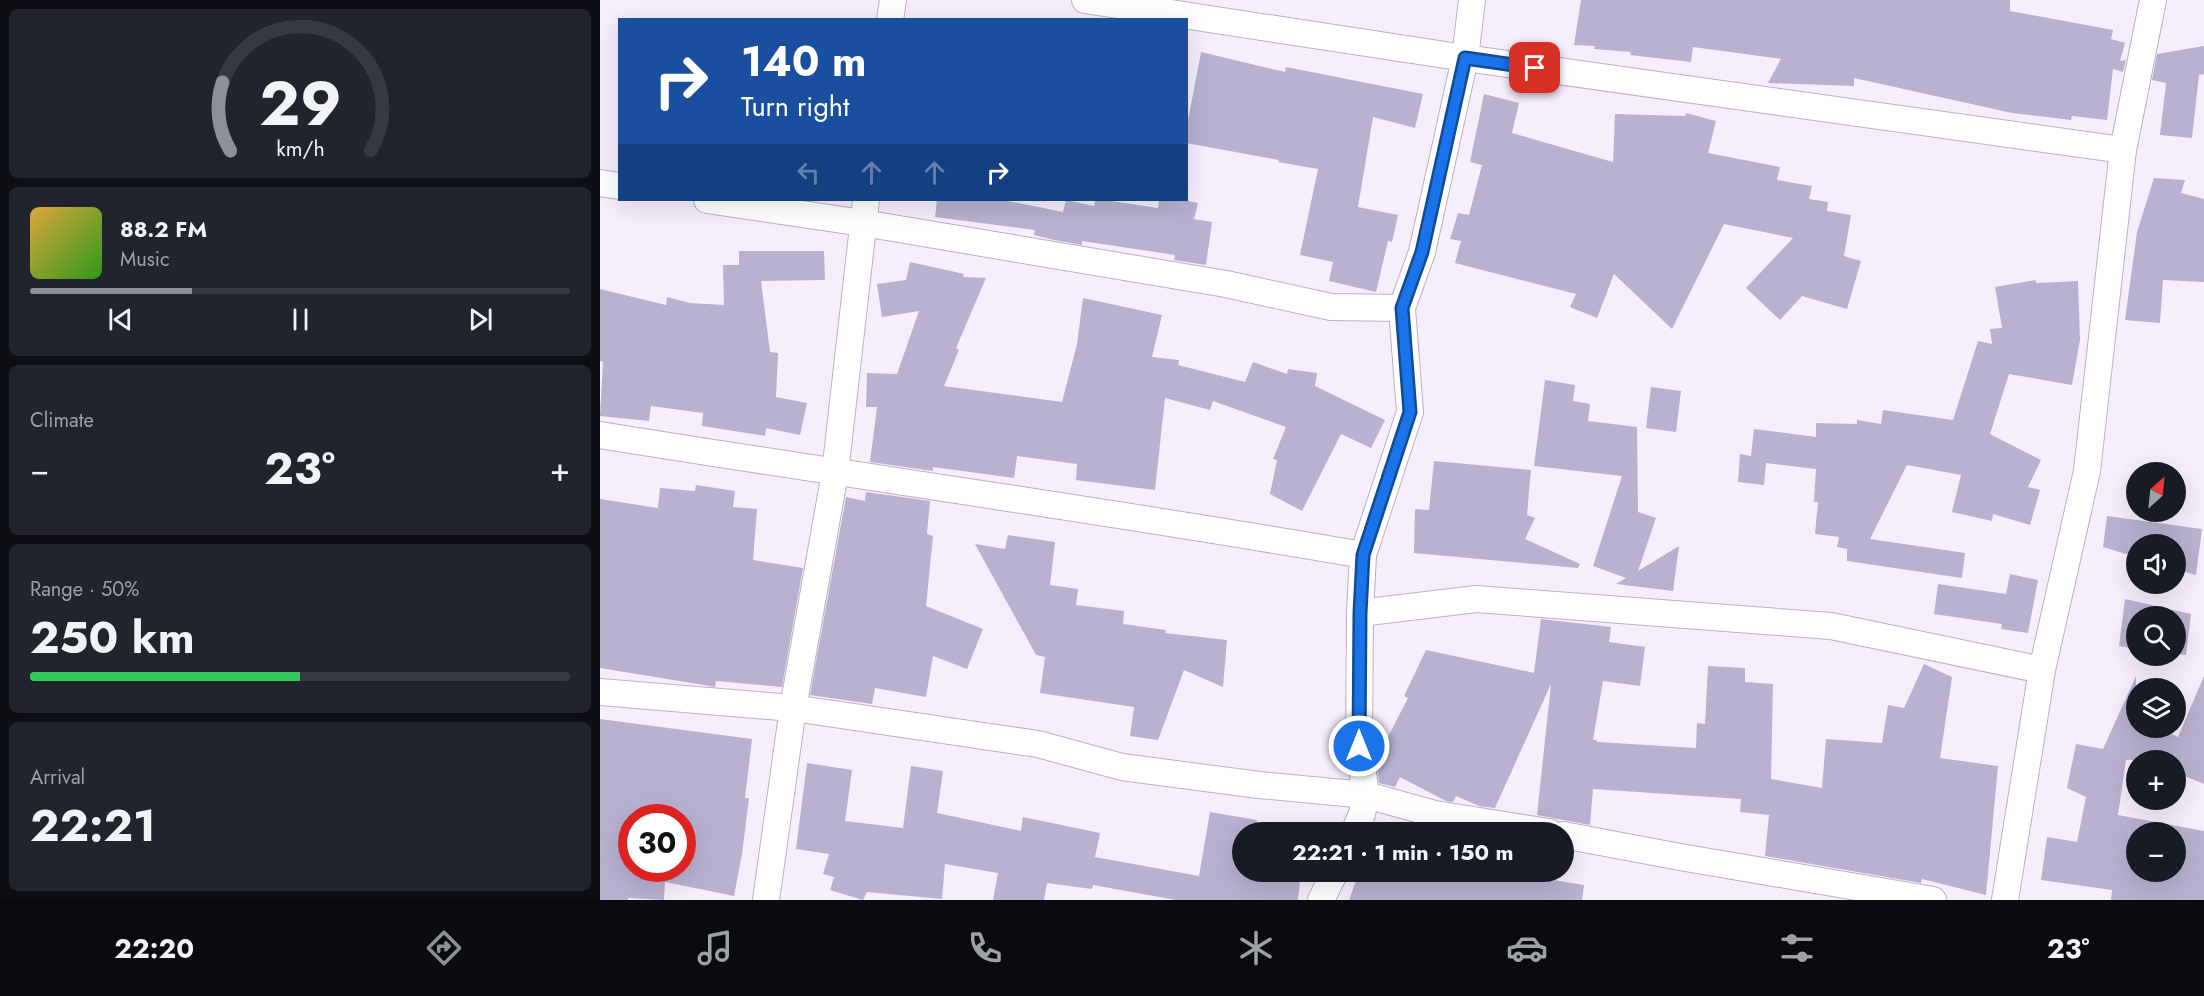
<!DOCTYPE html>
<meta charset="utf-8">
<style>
body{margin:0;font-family:Jost,sans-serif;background:#20242c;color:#f1f3f6;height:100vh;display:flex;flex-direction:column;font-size:22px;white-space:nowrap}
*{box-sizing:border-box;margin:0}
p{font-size:20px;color:#9ea1a6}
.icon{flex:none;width:33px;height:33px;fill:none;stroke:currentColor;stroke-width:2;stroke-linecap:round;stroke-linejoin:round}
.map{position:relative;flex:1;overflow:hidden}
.details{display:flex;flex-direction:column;gap:9px;padding:9px;background:#0d0f14;width:600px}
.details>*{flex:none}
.hud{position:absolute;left:18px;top:18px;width:570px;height:183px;border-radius:0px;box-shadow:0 6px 24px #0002;background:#1a4fa0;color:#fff;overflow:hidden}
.needle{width:39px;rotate:27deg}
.buttons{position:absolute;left:1526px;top:462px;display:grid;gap:12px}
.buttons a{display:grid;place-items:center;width:60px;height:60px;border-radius:50%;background:#171b24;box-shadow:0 6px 24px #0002;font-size:30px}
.speed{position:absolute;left:18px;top:804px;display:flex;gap:12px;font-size:30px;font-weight:700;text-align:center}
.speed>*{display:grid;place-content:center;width:78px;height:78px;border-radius:50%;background:#171b24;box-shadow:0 6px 24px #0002;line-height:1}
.speed .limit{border:9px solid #d22;background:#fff;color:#111}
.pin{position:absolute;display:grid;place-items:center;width:51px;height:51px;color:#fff;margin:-26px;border-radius:12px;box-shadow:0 3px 9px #0006}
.me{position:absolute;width:66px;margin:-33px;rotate:0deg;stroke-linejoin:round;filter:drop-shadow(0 0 4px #0008)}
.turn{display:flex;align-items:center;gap:21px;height:126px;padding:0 24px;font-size:27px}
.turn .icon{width:78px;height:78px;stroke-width:2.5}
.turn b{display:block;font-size:42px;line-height:51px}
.lanes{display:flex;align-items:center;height:57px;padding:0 24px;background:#0003;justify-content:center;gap:30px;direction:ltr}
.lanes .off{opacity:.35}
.big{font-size:45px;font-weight:700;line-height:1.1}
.details .card{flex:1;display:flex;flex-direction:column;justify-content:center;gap:9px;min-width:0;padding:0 21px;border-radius:9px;background:#20242c}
.details .dial{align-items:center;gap:0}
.dial svg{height:156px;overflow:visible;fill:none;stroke:#363941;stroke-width:7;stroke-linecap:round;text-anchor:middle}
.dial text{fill:#f1f3f6;stroke:none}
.song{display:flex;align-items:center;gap:18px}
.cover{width:72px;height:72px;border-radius:9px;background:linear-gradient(135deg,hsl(40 70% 55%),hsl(110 70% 35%))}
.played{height:6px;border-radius:3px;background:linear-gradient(90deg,#8c9099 30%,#363941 30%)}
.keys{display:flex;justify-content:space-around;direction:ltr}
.heat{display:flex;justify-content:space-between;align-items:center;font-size:33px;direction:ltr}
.charge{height:9px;border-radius:4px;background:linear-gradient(90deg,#34c759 50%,#363941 0)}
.trip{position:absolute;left:632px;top:822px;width:342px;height:60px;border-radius:30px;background:#171b24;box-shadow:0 6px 24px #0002;font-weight:700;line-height:60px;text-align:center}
.dock{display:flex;height:96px;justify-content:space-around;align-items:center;background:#090b0e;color:#9ea1a6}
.dock .icon{width:42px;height:42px}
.dock .active{color:#8c9099}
.dock b{font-size:27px;color:#f1f3f6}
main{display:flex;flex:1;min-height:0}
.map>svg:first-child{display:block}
.building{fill:#b8b1d0;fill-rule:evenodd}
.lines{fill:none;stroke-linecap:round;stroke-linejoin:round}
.street-casing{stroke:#bdafc5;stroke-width:28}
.street{stroke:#fff;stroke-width:26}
.route-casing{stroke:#114b97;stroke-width:15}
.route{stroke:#1a73e8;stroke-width:10}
</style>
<main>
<section class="details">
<div class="card dial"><svg viewBox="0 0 100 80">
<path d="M14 69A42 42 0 1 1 86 69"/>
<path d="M14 69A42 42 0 0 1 10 34" stroke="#8c9099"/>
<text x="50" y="56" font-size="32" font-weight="700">29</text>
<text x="50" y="72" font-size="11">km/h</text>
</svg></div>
<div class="card">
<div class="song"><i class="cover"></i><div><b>88.2 FM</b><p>Music</p></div></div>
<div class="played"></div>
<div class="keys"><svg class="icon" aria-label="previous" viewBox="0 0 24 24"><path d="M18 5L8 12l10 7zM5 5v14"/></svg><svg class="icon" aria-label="pause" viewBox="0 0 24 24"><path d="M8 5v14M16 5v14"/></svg><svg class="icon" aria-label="next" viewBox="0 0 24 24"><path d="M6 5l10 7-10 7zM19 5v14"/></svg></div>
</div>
<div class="card"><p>Climate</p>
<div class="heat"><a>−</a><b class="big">23°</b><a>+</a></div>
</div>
<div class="card"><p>Range · 50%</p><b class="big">250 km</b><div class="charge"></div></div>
<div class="card"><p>Arrival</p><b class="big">22:21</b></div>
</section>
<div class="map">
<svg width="1604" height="900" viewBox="0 0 1604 900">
<rect width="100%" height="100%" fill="#f7eefc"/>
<g class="building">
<path d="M 981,0 L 1410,0 L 1410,11 L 1513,30 L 1511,39 L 1525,43 L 1520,61 L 1526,60 L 1523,72 L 1513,69 L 1507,120 L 1472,116 L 1471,120 L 1412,113 L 1254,78 L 1254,86 L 1168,83 L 1181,59 L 1093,47 L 1091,62 L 1030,55 L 1031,52 L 994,49 L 995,46 L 974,45 Z"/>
<path d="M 1604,46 L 1604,74 L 1599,75 L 1592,138 L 1560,135 L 1566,83 L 1552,80 L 1557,54 Z"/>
<path d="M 601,52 L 685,72 L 686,67 L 823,94 L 815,128 L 773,117 L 758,207 L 798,215 L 792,242 L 788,241 L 776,292 L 729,281 L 733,262 L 700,255 L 718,169 L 678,162 L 679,160 L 586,143 L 586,131 Z"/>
<path d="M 884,94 L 919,103 L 912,133 L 1013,162 L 1015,114 L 1085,116 L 1086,113 L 1116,121 L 1108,153 L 1180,167 L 1177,180 L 1212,186 L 1209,199 L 1228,202 L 1227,211 L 1251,215 L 1244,256 L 1261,261 L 1247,309 L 1202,296 L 1180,320 L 1146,288 L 1193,238 L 1124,224 L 1072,329 L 1014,274 L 997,318 L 970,307 L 976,294 L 855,263 L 861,241 L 850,239 L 858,213 L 869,215 L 882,165 L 870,162 Z"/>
<path d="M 1554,178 L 1585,180 L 1581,193 L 1604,199 L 1604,282 L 1563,280 L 1560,323 L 1525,320 L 1537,232 Z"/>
<path d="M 337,200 L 403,200 L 463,212 L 466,200 L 494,206 L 495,200 L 505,200 L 558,208 L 559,200 L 584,200 L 598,203 L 594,219 L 612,222 L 606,265 L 574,260 L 575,255 L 482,241 L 482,245 L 454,240 L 434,235 L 435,230 L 335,217 Z"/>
<path d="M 139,251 L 224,251 L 225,280 L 161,281 L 170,352 L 178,353 L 176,397 L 207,403 L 200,435 L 166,428 L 165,436 L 102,426 L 103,413 L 51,406 L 49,421 L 0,416 L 3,362 L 0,361 L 0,289 L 66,305 L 67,297 L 90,303 L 124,305 L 123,265 L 139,265 Z"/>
<path d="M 310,262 L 364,274 L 363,277 L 386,278 L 356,348 L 359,350 L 344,386 L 462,402 L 477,344 L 483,298 L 562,315 L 552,357 L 579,360 L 578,365 L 645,382 L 653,362 L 687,374 L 688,369 L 717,373 L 715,386 L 785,420 L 771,448 L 741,434 L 702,511 L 670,494 L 677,460 L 673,459 L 686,427 L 613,401 L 610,410 L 565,398 L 555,490 L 476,480 L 477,464 L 417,456 L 414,478 L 333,467 L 333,471 L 270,462 L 277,407 L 266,407 L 267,373 L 297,374 L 319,311 L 282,317 L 277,284 L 306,280 Z"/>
<path d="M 1436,280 L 1436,283 L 1478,281 L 1480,340 L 1472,385 L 1409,374 L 1390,434 L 1441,460 L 1428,487 L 1440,490 L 1430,525 L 1393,514 L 1392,521 L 1352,512 L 1361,475 L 1307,465 L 1270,539 L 1365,553 L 1362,578 L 1247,561 L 1247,549 L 1237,547 L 1239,537 L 1215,534 L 1218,502 L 1214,502 L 1216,469 L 1166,463 L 1164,485 L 1138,482 L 1140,454 L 1151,456 L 1154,429 L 1216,437 L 1216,423 L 1257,424 L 1257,420 L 1281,424 L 1283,410 L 1353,420 L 1378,341 L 1392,344 L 1390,329 L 1402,328 L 1395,287 Z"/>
<path d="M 945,380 L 975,385 L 973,401 L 990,404 L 988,421 L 1037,427 L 1038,512 L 1056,518 L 1038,571 L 1079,546 L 1073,591 L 1016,584 L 1026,578 L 993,566 L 1022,476 L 934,466 Z"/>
<path d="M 1051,387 L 1081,391 L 1076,432 L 1046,428 Z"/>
<path d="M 834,461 L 931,470 L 927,515 L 935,518 L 925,539 L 980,564 L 978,568 L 814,553 L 815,509 L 829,510 Z"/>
<path d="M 96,485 L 135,491 L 133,507 L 157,509 L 153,560 L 203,568 L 182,687 L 116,681 L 115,687 L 110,686 L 0,668 L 0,499 L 58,508 L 60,488 L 95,491 Z"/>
<path d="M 266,492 L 330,501 L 327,534 L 333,536 L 326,606 L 383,629 L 367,669 L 333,656 L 326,697 L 275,688 L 272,704 L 210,695 L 246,497 L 265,501 Z"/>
<path d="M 1507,516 L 1602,529 L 1596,575 L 1575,569 L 1575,544 L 1536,544 L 1536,557 L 1503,547 Z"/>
<path d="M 408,535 L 455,542 L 450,585 L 478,589 L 476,605 L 524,611 L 523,624 L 566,630 L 565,633 L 627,640 L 623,687 L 584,670 L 558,740 L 530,736 L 534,707 L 440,693 L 445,657 L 436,655 L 375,544 L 405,549 Z"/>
<path d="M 1410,574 L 1438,580 L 1428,633 L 1401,629 L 1402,624 L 1334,614 L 1338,584 L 1406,594 Z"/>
<path d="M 1525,599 L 1591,614 L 1586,655 L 1575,654 L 1575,616 L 1536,616 L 1536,649 L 1519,646 Z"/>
<path d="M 941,619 L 1011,627 L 1009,642 L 1045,647 L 1040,686 L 1003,681 L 993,740 L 997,740 L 997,742 L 1096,748 L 1097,723 L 1105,724 L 1108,666 L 1145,668 L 1145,682 L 1173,684 L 1171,779 L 1222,788 L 1226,739 L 1282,743 L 1288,705 L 1304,708 L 1324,664 L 1352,677 L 1340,758 L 1398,766 L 1386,895 L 1322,879 L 1321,883 L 1165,856 L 1169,815 L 1140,812 L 1141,799 L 993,789 L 990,825 L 937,815 L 951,684 L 895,808 L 879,806 L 856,796 L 853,802 L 846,801 L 800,777 L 795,787 L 779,783 L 776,760 L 808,698 L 804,696 L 826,650 L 934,673 Z"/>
<path d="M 1536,676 L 1536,728 L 1557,728 L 1578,737 L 1604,676 L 1604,784 L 1575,772 L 1575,760 L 1526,760 L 1518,815 L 1604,831 L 1604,900 L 1511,900 L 1512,890 L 1441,880 L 1447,837 L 1477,842 L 1486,797 L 1467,788 L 1476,744 L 1503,749 ZM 1536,832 L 1575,832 L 1575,872 L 1536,872 Z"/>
<path d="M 0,719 L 152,739 L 145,798 L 149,798 L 142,854 L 134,896 L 65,882 L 64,900 L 28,898 L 28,900 L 0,900 ZM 32,818 L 82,818 L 82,868 L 32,868 Z"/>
<path d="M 207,763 L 252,770 L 245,821 L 303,828 L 311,766 L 343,771 L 337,813 L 421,831 L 423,817 L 500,833 L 495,857 L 599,876 L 610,812 L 657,820 L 655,832 L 642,832 L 642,872 L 701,872 L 698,900 L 576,900 L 493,885 L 492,889 L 447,883 L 444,900 L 393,900 L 398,873 L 345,864 L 342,899 L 267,892 L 263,900 L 230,890 L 234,877 L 223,874 L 229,854 L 196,849 Z"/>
<path d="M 759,872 L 903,872 L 984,885 L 982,900 L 749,900 Z"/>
</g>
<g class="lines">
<g class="street-casing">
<g id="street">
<path d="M 485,0 L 865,58 L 1523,150"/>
<path d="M 290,20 L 293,0"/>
<path d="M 0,183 L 20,186"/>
<path d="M 107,200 L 263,223 L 626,284 L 731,307 L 802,308"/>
<path d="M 0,435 C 254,476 509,511 763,555"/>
<path d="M 760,613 L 876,599 L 1231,626 L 1442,670"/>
<path d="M 0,692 L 193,708 L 438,744 L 522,767 L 659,785 L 766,795 L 835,814 L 949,832"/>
<path d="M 754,832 L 762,814 L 766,795 L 759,746 L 760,613 L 763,555 L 810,412 L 802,308 L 822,252 L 865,58 L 872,0"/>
<path d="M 963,835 L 1080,857 L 1333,900"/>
<path d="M 166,900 L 193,708 L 235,473 L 266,200"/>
<path d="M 721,900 L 735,872"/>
<path d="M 1405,900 L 1442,670 L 1487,471 L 1523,150 L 1553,0"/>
</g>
</g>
<use href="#street" class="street"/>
</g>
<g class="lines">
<g class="route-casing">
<path id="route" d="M 759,746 L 760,613 L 763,555 L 810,412 L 802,308 L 822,252 L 865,58 L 935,68"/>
</g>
<use href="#route" class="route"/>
</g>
</svg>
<div class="buttons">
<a><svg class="needle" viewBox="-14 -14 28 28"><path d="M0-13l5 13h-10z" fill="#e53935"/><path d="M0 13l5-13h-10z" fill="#9ea1a6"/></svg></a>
<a><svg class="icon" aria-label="sound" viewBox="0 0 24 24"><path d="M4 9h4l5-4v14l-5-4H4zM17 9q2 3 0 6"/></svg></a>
<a><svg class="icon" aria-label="search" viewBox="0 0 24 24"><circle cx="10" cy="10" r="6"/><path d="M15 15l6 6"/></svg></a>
<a><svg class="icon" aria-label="layers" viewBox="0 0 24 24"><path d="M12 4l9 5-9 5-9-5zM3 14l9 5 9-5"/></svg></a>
<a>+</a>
<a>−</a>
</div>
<div class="speed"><div class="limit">30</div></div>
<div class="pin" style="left:935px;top:68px;background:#d93025"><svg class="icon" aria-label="arrive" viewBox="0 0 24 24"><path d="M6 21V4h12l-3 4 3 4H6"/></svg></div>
<svg class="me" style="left:759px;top:746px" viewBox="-20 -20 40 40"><circle r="17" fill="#1a73e8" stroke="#fff" stroke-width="3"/><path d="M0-11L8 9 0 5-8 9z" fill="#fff"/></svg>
<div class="trip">22:21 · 1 min · 150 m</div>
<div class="hud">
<div class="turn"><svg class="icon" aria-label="right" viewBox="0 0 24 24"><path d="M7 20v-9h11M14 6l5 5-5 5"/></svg><div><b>140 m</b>Turn right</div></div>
<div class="lanes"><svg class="icon off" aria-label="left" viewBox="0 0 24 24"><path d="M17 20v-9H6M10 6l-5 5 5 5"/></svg><svg class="icon off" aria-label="ahead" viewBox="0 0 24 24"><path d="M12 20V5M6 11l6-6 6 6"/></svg><svg class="icon off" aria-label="ahead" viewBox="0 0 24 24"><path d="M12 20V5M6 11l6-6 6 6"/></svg><svg class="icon" aria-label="right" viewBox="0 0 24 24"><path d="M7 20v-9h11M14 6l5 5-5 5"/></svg></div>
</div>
</div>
</main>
<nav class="dock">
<b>22:20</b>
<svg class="icon active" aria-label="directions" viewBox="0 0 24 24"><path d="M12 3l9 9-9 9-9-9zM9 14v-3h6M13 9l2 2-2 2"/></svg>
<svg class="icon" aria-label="music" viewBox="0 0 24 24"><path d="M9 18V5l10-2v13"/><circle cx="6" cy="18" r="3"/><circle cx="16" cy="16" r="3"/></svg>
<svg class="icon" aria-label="phone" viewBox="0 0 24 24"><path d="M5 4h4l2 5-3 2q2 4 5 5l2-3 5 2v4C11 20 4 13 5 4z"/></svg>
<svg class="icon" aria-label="climate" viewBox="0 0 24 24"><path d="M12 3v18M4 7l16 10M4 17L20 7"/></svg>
<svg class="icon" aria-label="car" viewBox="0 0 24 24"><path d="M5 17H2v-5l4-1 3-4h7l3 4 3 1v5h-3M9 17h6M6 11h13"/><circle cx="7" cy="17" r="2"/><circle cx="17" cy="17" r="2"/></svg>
<svg class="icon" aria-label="filters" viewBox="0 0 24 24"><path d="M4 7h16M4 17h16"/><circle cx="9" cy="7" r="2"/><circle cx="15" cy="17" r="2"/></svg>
<b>23°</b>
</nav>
